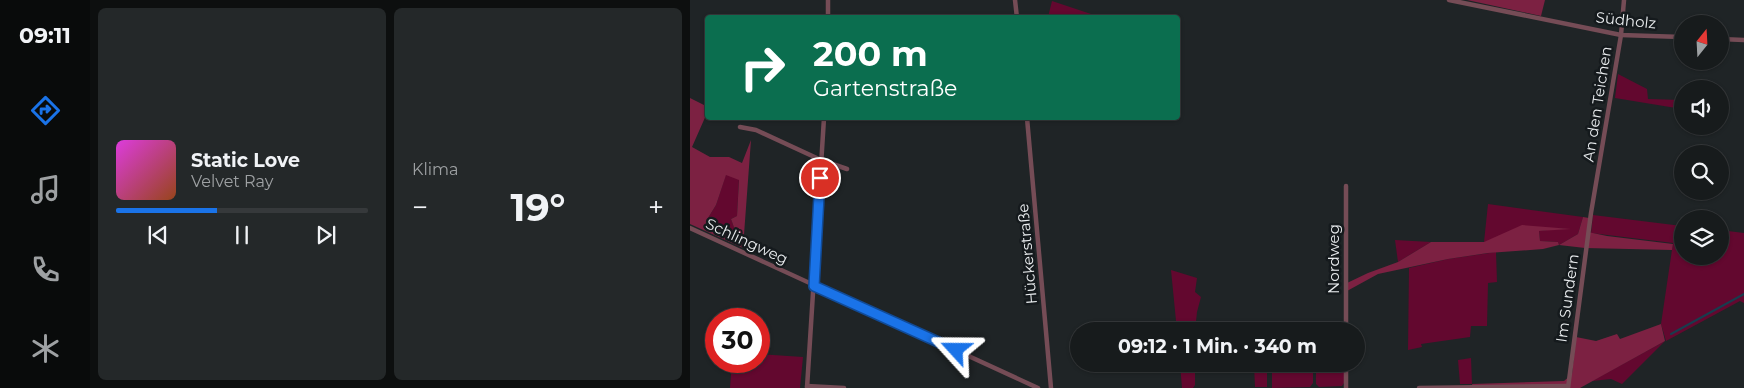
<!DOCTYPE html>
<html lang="de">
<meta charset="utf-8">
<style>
body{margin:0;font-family:Montserrat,sans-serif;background:#242829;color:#f1f3f6;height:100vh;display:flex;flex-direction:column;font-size:19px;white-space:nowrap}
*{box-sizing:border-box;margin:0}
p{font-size:16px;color:#9ea1a3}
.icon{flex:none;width:28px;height:28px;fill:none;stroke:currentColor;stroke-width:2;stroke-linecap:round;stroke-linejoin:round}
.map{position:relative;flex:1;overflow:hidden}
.panel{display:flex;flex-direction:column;gap:8px;padding:8px;background:#0d0f0f;width:600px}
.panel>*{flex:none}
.banner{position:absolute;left:15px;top:15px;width:475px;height:105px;border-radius:5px;box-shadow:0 1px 4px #0004,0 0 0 1px #36393b;background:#0b6e4f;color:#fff;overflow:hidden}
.needle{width:32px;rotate:18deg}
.tools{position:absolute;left:984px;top:15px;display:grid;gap:10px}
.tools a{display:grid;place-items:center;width:55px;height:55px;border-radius:50%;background:#171b1c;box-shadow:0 1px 4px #0004,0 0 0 1px #36393b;font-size:25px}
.speed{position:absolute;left:15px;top:308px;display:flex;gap:10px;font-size:25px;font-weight:700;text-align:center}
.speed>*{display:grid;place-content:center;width:65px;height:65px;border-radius:50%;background:#171b1c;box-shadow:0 1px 4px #0004,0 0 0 1px #36393b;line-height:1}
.speed .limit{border:8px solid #d22;background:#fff;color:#111}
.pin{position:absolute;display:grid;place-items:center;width:42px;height:42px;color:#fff;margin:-21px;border:2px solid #fff;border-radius:50%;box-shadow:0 1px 5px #0007}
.me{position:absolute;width:55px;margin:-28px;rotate:294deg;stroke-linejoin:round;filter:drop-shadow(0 0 4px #0008)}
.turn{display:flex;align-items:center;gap:18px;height:105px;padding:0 25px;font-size:22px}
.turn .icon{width:65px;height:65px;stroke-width:2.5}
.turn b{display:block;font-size:35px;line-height:42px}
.big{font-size:38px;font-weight:700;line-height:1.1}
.panel .tile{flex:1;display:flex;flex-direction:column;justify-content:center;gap:8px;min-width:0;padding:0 18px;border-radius:8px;background:#242829}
.song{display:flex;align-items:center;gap:15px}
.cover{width:60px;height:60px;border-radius:8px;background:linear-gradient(135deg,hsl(300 70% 55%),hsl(20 70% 35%))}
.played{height:5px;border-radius:2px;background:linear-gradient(90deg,#1a73e8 40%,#36393b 40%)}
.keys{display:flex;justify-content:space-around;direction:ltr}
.heat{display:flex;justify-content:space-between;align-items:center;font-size:28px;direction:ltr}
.panel .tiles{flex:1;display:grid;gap:8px;grid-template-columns:repeat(2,1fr)}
.trip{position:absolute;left:380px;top:322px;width:295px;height:50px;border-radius:25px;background:#171b1c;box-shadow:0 1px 4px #0004,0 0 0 1px #36393b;font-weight:700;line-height:50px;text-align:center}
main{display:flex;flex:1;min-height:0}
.tabs{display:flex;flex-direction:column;width:90px;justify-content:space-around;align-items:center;background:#090b0b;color:#9ea1a3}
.tabs .icon{width:35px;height:35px}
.tabs .selected{color:#1a73e8}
.tabs b{font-size:22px;color:#f1f3f6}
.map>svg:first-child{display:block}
.green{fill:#63082f}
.forest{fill:#7c2142;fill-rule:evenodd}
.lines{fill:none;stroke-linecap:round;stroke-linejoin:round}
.stream{stroke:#183d4e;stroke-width:2}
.street{stroke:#754c56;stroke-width:4.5}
.route-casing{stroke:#114b97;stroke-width:12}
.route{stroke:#1a73e8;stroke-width:9}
.labels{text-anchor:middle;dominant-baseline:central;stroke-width:5;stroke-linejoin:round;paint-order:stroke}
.street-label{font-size:15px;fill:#ebeef0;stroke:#151a1d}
</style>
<main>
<nav class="tabs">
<b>09:11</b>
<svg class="icon selected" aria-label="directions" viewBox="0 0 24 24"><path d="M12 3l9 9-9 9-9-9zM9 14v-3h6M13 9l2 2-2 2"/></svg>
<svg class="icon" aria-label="music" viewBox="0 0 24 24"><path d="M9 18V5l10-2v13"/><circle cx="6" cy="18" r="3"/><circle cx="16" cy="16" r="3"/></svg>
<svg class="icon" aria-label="phone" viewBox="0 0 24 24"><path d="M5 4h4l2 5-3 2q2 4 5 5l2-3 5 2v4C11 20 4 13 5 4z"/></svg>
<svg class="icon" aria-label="climate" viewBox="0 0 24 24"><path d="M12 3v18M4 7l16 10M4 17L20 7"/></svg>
</nav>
<section class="panel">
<div class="tiles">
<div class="tile">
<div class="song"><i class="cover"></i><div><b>Static Love</b><p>Velvet Ray</p></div></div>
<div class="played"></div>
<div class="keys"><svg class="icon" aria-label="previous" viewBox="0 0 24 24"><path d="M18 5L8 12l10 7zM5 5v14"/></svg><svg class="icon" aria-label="pause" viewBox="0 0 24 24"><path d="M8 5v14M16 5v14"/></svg><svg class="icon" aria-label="next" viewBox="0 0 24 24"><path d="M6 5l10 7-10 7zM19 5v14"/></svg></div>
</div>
<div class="tile"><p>Klima</p>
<div class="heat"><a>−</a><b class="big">19°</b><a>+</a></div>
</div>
</div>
</section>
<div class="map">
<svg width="1054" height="388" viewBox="0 0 1054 388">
<rect width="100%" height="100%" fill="#1f2426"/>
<g class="green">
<path d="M 362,1 L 410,17 L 358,17 Z"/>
<path d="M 928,74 L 957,89 L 958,99 L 992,100 L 992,109 L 925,98 Z"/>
<path d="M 36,174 L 49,179 L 47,216 L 41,219 L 46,233 L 45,240 L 17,226 L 18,218 L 26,205 Z"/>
<path d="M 798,204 L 893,217 L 888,234 L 869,245 L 868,242 L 850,241 L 849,231 L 875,228 L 862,228 L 794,242 Z"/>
<path d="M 903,215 L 992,226 L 992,256 L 1030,256 L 1030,230 L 1054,233 L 1054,303 L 1050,301 L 976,341 L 971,324 L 983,243 L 901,233 Z"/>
<path d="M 705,240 L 741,242 L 708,262 Z"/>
<path d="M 806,252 L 807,282 L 798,283 L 797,326 L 781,326 L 780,337 L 731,344 L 732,347 L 718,350 L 719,268 L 758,259 Z"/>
<path d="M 481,270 L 507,278 L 505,292 L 511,297 L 507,312 L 505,331 L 487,331 Z"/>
<path d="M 975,341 L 932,384 L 921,379 L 902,381 Z"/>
<path d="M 69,354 L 113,357 L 110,388 L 40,388 L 42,361 L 69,361 Z"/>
<path d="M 781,358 L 782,384 L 770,384 L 768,360 Z"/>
<path d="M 490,364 L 505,364 L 505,385 L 503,388 L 492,388 Z"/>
<path d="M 564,364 L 577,364 L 577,387 L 565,387 Z"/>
<path d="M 582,364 L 623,364 L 623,383 L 620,387 L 582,388 Z"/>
<path d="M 626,364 L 654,364 L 654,383 L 652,386 L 629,387 L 626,384 Z"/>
</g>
<g class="forest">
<path d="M 777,0 L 855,0 L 851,16 Z"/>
<path d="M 0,98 L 18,107 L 17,113 L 2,147 L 20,157 L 39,157 L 52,163 L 61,140 L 53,248 L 0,224 ZM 36,175 L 49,180 L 47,216 L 41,219 L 46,233 L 45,240 L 17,226 L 18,218 L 26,205 Z"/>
<path d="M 893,217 L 899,218 L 898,232 L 917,236 L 983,244 L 982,250 L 895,248 L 869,245 L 853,249 L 798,253 L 758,259 L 688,274 L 657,291 L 657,283 L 678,273 L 708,262 L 741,242 L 794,242 L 832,225 L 881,229 L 849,231 L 850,241 L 868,242 L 869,245 L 888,234 Z"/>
<path d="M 971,324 L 975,341 L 890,388 L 783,388 L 782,384 L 874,381 L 882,374 L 886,337 L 906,341 L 927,334 L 930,339 Z"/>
</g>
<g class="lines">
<path class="stream" d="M 981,334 L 1054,294"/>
<g class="street">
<path d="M 325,0 L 327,18"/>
<path d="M 759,0 L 931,35 L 992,37"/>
<path d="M 138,18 L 138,0"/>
<path d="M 1030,39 L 1054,40"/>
<path d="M 337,118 L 361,388"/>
<path d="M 50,127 L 66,130 L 131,160 L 157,169"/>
<path d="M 0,228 L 348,388"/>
<path d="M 656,331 L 656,186"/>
<path d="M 656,364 L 656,388"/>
<path d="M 117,386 L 154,388"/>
<path d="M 117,388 L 134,118"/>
<path d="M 729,388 L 878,386"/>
<path d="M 878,388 L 901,213 L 931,35 L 934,0"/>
</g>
</g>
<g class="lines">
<g class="route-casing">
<path id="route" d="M 130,178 L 124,286 L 266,350"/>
</g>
<use href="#route" class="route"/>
</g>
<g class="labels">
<g class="street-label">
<text transform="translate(936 20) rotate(6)">Südholz</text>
<text transform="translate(907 104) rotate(-81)">An den Teichen</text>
<text transform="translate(57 241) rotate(25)">Schlingweg</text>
<text transform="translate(337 254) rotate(-95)">Hückerstraße</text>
<text transform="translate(643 259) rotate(-90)">Nordweg</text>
<text transform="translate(877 298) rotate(-82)">Im Sundern</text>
</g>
</g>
</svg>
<div class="tools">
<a><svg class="needle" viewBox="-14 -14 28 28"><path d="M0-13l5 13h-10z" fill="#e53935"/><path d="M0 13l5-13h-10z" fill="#9ea1a3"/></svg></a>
<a><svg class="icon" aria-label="sound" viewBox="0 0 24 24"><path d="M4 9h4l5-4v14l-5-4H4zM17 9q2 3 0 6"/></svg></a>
<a><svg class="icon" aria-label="search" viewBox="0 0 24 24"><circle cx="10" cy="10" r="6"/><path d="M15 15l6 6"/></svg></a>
<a><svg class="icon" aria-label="layers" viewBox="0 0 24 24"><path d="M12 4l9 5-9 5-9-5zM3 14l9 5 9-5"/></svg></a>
</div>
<div class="speed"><div class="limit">30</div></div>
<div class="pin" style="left:130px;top:178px;background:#d93025"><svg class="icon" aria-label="arrive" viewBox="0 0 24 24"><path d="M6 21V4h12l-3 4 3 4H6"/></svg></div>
<svg class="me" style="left:266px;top:350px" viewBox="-20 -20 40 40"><path d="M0-17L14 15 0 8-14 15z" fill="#1a73e8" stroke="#fff" stroke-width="4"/></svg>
<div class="trip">09:12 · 1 Min. · 340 m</div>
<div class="banner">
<div class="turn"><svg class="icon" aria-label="right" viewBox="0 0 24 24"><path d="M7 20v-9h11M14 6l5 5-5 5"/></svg><div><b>200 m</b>Gartenstraße</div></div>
</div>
</div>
</main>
